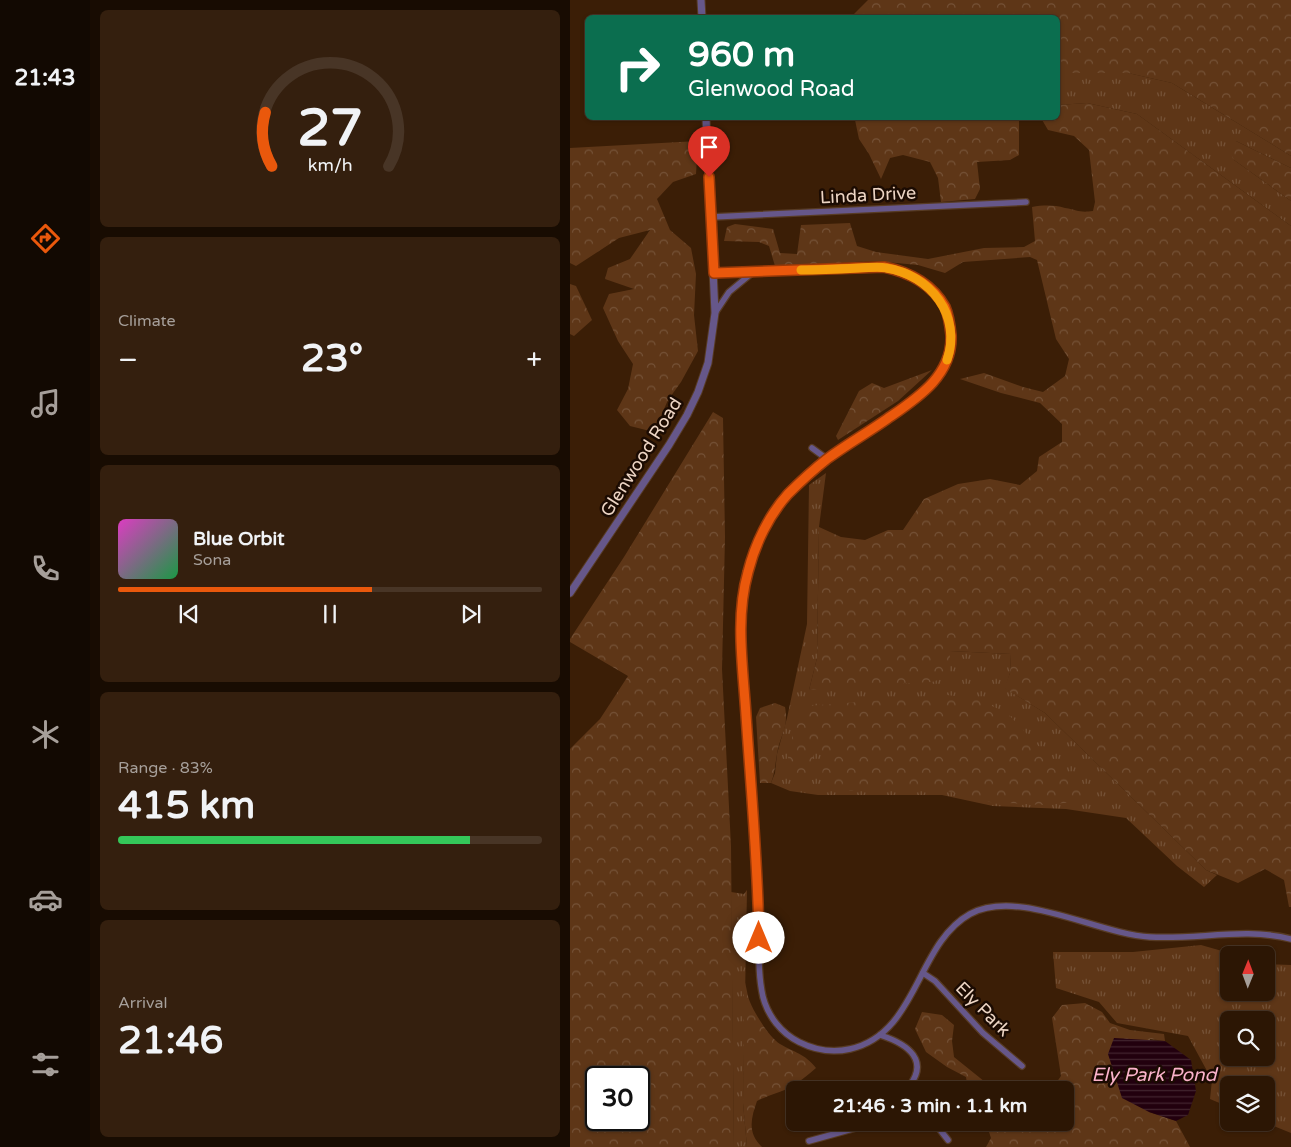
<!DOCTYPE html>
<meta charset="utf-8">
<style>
body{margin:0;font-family:"Varela Round",sans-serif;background:#341f0e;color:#f1f3f6;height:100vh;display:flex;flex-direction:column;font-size:19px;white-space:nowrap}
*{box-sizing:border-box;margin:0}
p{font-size:16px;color:#a69f9a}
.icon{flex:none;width:28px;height:28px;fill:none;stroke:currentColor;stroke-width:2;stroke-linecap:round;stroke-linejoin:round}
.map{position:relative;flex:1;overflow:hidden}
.sheet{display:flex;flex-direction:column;gap:10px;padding:10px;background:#180c02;width:480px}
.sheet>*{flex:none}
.hud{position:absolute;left:15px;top:15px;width:475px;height:105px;border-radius:8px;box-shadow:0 1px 4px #0004,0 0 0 1px #483526;background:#0b6e4f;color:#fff;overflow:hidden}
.needle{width:32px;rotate:1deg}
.controls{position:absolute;left:650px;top:946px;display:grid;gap:10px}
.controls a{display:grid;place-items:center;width:55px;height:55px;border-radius:8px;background:#2c1604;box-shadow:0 1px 4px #0004,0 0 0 1px #483526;font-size:25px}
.speed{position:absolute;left:15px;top:1066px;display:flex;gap:10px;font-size:25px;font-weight:700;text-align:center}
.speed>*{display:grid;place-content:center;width:65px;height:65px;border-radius:50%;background:#2c1604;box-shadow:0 1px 4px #0004,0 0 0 1px #483526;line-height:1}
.speed .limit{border:2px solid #111;border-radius:8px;background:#fff;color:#111}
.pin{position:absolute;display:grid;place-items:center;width:42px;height:42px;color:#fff;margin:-51px -21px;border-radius:50% 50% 50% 0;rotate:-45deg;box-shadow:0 0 5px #0007}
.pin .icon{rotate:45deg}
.me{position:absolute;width:55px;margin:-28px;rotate:0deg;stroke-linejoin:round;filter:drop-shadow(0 0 4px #0008)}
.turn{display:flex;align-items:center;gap:18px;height:105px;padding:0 20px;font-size:22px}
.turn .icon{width:65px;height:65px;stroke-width:2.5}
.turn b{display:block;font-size:35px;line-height:42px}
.big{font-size:38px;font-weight:700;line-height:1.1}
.sheet .card{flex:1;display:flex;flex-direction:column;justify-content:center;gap:8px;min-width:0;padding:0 18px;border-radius:8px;background:#341f0e}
.sheet .dial{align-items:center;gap:0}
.dial svg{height:130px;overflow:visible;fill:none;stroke:#483526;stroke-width:7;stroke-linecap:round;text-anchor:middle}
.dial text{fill:#f1f3f6;stroke:none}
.song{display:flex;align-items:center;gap:15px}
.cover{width:60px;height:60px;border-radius:8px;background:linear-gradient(135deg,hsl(310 70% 55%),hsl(140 70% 35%))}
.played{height:5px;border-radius:2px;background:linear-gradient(90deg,#ea580c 60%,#483526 60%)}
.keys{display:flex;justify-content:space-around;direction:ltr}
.heat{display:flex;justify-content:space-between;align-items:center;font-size:28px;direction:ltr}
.charge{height:8px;border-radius:4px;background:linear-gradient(90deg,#34c759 83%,#483526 0)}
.trip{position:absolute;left:216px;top:1081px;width:288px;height:50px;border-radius:8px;background:#2c1604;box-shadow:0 1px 4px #0004,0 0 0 1px #483526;font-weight:700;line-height:50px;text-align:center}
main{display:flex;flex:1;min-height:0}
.tab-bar{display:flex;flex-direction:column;width:90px;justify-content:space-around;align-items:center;background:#120902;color:#a69f9a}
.tab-bar .icon{width:35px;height:35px}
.tab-bar .on{color:#ea580c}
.tab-bar b{font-size:22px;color:#f1f3f6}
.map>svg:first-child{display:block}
.grass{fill:url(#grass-tufts);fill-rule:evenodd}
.forest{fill:url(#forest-crowns);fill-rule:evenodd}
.water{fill:url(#water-rules)}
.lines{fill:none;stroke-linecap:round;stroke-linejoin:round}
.minor-casing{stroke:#573b24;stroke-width:8}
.tertiary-casing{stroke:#573b24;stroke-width:9}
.minor{stroke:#66578a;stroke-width:5.5}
.tertiary{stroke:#66578a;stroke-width:7}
.route-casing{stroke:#983908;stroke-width:12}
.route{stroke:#ea580c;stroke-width:9}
.slow{stroke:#f59e0b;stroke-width:9}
.labels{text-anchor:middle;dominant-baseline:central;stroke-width:5;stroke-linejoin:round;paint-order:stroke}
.street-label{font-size:18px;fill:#edd5c4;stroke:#1b0b02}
.water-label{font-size:19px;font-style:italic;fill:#fbb3cb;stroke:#1b0b02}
</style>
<main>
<nav class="tab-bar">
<b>21:43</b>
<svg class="icon on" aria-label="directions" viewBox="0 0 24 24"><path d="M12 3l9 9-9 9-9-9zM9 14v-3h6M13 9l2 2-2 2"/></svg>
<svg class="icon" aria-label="music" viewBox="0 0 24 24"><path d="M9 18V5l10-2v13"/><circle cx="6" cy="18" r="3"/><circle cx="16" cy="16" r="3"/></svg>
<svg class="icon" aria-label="phone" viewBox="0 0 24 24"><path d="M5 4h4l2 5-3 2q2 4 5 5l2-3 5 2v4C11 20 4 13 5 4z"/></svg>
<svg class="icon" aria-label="climate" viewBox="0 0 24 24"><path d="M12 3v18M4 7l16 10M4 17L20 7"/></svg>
<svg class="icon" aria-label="car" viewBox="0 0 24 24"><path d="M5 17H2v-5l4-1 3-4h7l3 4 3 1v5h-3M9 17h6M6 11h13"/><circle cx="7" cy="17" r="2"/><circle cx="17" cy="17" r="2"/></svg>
<svg class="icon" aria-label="filters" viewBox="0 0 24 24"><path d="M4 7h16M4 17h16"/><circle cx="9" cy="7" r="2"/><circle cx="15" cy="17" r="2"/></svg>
</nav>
<section class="sheet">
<div class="card dial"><svg viewBox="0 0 100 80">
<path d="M14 69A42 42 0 1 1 86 69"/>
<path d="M14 69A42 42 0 0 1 10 36" stroke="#ea580c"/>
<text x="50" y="56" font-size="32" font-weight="700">27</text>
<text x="50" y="72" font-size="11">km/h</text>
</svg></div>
<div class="card"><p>Climate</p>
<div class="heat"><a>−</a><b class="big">23°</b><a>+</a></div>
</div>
<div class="card">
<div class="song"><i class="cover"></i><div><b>Blue Orbit</b><p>Sona</p></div></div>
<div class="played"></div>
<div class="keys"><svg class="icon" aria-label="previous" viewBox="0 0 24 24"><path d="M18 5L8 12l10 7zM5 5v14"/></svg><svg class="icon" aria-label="pause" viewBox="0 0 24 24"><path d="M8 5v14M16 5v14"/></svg><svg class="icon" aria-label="next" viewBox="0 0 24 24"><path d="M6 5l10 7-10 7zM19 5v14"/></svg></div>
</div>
<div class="card"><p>Range · 83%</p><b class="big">415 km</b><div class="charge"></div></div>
<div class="card"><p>Arrival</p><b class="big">21:46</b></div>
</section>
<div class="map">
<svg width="721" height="1147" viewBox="0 0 721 1147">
<defs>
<pattern id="grass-tufts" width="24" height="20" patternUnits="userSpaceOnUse" patternTransform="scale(1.25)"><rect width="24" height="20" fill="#5e3617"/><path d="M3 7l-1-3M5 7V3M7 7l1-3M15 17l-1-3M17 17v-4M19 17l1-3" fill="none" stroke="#755237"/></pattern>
<pattern id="forest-crowns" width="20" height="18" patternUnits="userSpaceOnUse" patternTransform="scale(1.25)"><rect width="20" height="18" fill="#5e3617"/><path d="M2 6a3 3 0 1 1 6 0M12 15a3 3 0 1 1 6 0" fill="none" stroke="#755237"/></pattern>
<pattern id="water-rules" width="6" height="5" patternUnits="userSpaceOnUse" patternTransform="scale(1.25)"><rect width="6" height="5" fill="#22000e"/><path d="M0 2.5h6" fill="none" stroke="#42242f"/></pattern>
</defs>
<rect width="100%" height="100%" fill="#3b1e06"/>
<g class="grass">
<path d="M 488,73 L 558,73 L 602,83 L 721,156 L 721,168 L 666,141 L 664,160 L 721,201 L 721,226 L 567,114 L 517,103 L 488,105 Z"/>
<path d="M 256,473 L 249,527 L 247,658 L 239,690 L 380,651 L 441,654 L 440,673 L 435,688 L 475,713 L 636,870 L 647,875 L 634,887 L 607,866 L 556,818 L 496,809 L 423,806 L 372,795 L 248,795 L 220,791 L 201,783 L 205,773 L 207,754 L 217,718 L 237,624 L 239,485 Z"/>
<path d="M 177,890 L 173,1103 L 177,1147 L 164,1147 L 161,892 L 174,894 Z"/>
<path d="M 631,945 L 666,955 L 659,955 L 659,992 L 696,992 L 696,964 L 721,965 L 721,1133 L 696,1123 L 696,1085 L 659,1085 L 659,1107 L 640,1099 L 642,1080 L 618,1036 L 547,1023 L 529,1002 L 486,988 L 483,952 L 563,952 ZM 659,1020 L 696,1020 L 696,1058 L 659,1058 Z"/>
</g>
<g class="forest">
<path d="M 298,0 L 721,0 L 721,156 L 602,83 L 558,73 L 488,73 L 488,18 L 281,17 Z"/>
<path d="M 517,103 L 567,114 L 721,226 L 721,907 L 719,907 L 714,880 L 695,869 L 668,883 L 636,870 L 475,713 L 434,688 L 440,673 L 441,654 L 380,651 L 380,676 L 362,682 L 239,690 L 247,658 L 249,527 L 271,537 L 295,540 L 318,530 L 333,530 L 354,499 L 388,484 L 420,479 L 450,485 L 467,471 L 469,457 L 492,442 L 492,424 L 470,403 L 431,393 L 390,379 L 414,373 L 453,387 L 473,392 L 495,376 L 499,359 L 486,339 L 467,260 L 460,257 L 393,262 L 375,273 L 348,265 L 305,261 L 205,266 L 199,246 L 189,242 L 154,241 L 157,227 L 165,224 L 203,229 L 210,253 L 227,254 L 231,225 L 280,223 L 287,246 L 306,252 L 358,259 L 414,248 L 454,247 L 465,241 L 462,207 C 474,205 484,205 495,208 C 508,210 509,213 523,211 L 525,202 L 519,150 L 504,136 L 478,130 L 471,118 L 488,118 L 488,105 Z"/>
<path d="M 297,118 L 449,118 L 449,155 L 440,160 L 407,162 L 410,189 L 405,199 L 371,202 L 368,178 L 360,162 L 333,155 L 320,158 L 311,179 L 299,154 L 289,139 L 285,120 Z"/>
<path d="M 128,141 L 126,174 L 103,182 L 87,199 L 100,230 L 121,248 L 126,274 L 124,315 L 128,351 L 111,382 L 98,400 L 84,432 L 60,426 L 47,410 L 58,389 L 63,364 L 48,341 L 33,308 L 39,294 L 64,289 L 35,279 L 38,268 L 60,259 L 80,230 L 49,238 L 6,266 L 0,263 L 0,148 Z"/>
<path d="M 666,141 L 721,168 L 721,201 L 664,160 L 657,147 Z"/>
<path d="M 0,284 L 6,286 L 22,320 L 4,336 L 0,334 Z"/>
<path d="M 362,370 L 328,401 L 268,440 L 266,436 L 289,391 L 302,383 L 314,388 Z"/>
<path d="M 143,412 L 153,418 L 155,537 L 152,669 L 161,846 L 164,1147 L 0,1147 L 0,749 L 30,719 L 58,676 L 0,642 L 0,639 L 54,557 ZM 26,1078 L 69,1078 L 69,1120 L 26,1120 Z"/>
<path d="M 377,695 L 407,699 L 437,713 L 474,752 L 519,794 L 514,801 L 474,805 L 419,802 L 395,797 L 366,787 L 272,791 L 252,784 L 253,754 L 244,749 L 241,775 L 226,782 L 216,769 L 226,718 L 237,706 Z"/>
<path d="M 205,703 L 215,707 C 219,728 210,735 207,754 C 205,765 205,773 201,783 L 190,783 L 186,717 L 190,708 Z"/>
<path d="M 174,979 C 177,988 177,995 180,1002 C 185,1014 199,1037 210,1044 C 225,1053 234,1053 246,1068 C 237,1076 228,1083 217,1089 C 207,1093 197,1096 187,1101 C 181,1118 177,1133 192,1147 L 177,1147 L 173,1103 Z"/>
<path d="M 515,1003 L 532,1012 L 540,1023 L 560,1030 L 594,1034 L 595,1041 L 580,1039 L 579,1112 L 606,1121 L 620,1147 L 416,1147 L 421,1138 L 416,1123 L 495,1122 L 495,1090 L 481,1090 L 491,1076 L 482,1018 L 492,1005 Z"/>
<path d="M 352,1012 L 372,1015 L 384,1025 L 382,1041 L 384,1057 L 425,1090 L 398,1090 L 396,1077 L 377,1067 L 356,1052 L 345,1029 Z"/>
</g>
<path class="water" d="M 544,1038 L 595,1041 L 621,1060 L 626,1091 L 618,1115 L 606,1121 L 579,1112 L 552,1098 L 538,1054 Z"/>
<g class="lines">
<g class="minor-casing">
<g id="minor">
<path d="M 142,217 L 456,202"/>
<path d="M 144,273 L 314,267 C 357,276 392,309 378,357 C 365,399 291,434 255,461 C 236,475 217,493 204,514 C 186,541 176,572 172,604 C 168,639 173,673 176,708 C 180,755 183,802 186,849 C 188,876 189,903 189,930 C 189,953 188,975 193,997 C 198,1016 211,1033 229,1042 C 245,1050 263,1053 280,1049 C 348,1034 346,944 400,914 C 449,888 527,934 580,937 C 627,940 675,927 721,939"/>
<path d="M 145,313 L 159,292 L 182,273"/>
<path d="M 242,448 L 257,459"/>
<path d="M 353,973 L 365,981 L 413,1033 L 452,1066"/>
<path d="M 310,1035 C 338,1044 362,1061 336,1090"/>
<path d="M 364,1122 L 378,1140"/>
<path d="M 239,1141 L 293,1126 L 298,1122"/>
</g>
</g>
<g class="tertiary-casing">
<g id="tertiary">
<path d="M 131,0 L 132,18"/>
<path d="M 0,593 L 99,445 L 117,415 L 128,392 L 138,363 L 145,313 L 136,118"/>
</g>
</g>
<use href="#minor" class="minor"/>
<use href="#tertiary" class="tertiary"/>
</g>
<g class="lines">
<g class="route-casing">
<path id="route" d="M 139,177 L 144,273 L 314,267 C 339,272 362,284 375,307 C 379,316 380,325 381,335 C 383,376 346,399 317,419 C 297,433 276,445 257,459 C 243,470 230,482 218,494 C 199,515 185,544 178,572 C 165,618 173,667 176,715 C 181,789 188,864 189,938"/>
</g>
<use href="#route" class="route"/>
<path class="slow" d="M 231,270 C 251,270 270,269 289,268 C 298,268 308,266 316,268 C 361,275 392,316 377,360"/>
</g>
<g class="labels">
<g class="street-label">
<text transform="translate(298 195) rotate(-3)">Linda Drive</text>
<text transform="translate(71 457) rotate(-58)">Glenwood Road</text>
<text transform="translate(413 1009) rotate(45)">Ely Park</text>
</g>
<g class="water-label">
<text x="584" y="1075">Ely Park Pond</text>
</g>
</g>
</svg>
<div class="controls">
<a><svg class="needle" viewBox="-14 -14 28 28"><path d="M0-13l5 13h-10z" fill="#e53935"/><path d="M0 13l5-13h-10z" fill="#a69f9a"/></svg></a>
<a><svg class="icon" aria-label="search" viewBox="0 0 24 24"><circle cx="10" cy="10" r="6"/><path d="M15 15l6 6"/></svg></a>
<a><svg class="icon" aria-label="layers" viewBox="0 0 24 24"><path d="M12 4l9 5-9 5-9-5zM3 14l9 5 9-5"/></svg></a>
</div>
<div class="speed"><div class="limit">30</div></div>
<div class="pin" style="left:139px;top:177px;background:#d93025"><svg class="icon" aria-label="arrive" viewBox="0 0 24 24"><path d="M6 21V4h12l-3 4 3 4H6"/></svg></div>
<svg class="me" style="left:189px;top:938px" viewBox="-20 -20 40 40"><circle r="19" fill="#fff"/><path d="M0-13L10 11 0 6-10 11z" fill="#ea580c"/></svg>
<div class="trip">21:46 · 3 min · 1.1 km</div>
<div class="hud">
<div class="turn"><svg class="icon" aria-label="right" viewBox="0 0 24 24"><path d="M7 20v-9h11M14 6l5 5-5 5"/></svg><div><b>960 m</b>Glenwood Road</div></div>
</div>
</div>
</main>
